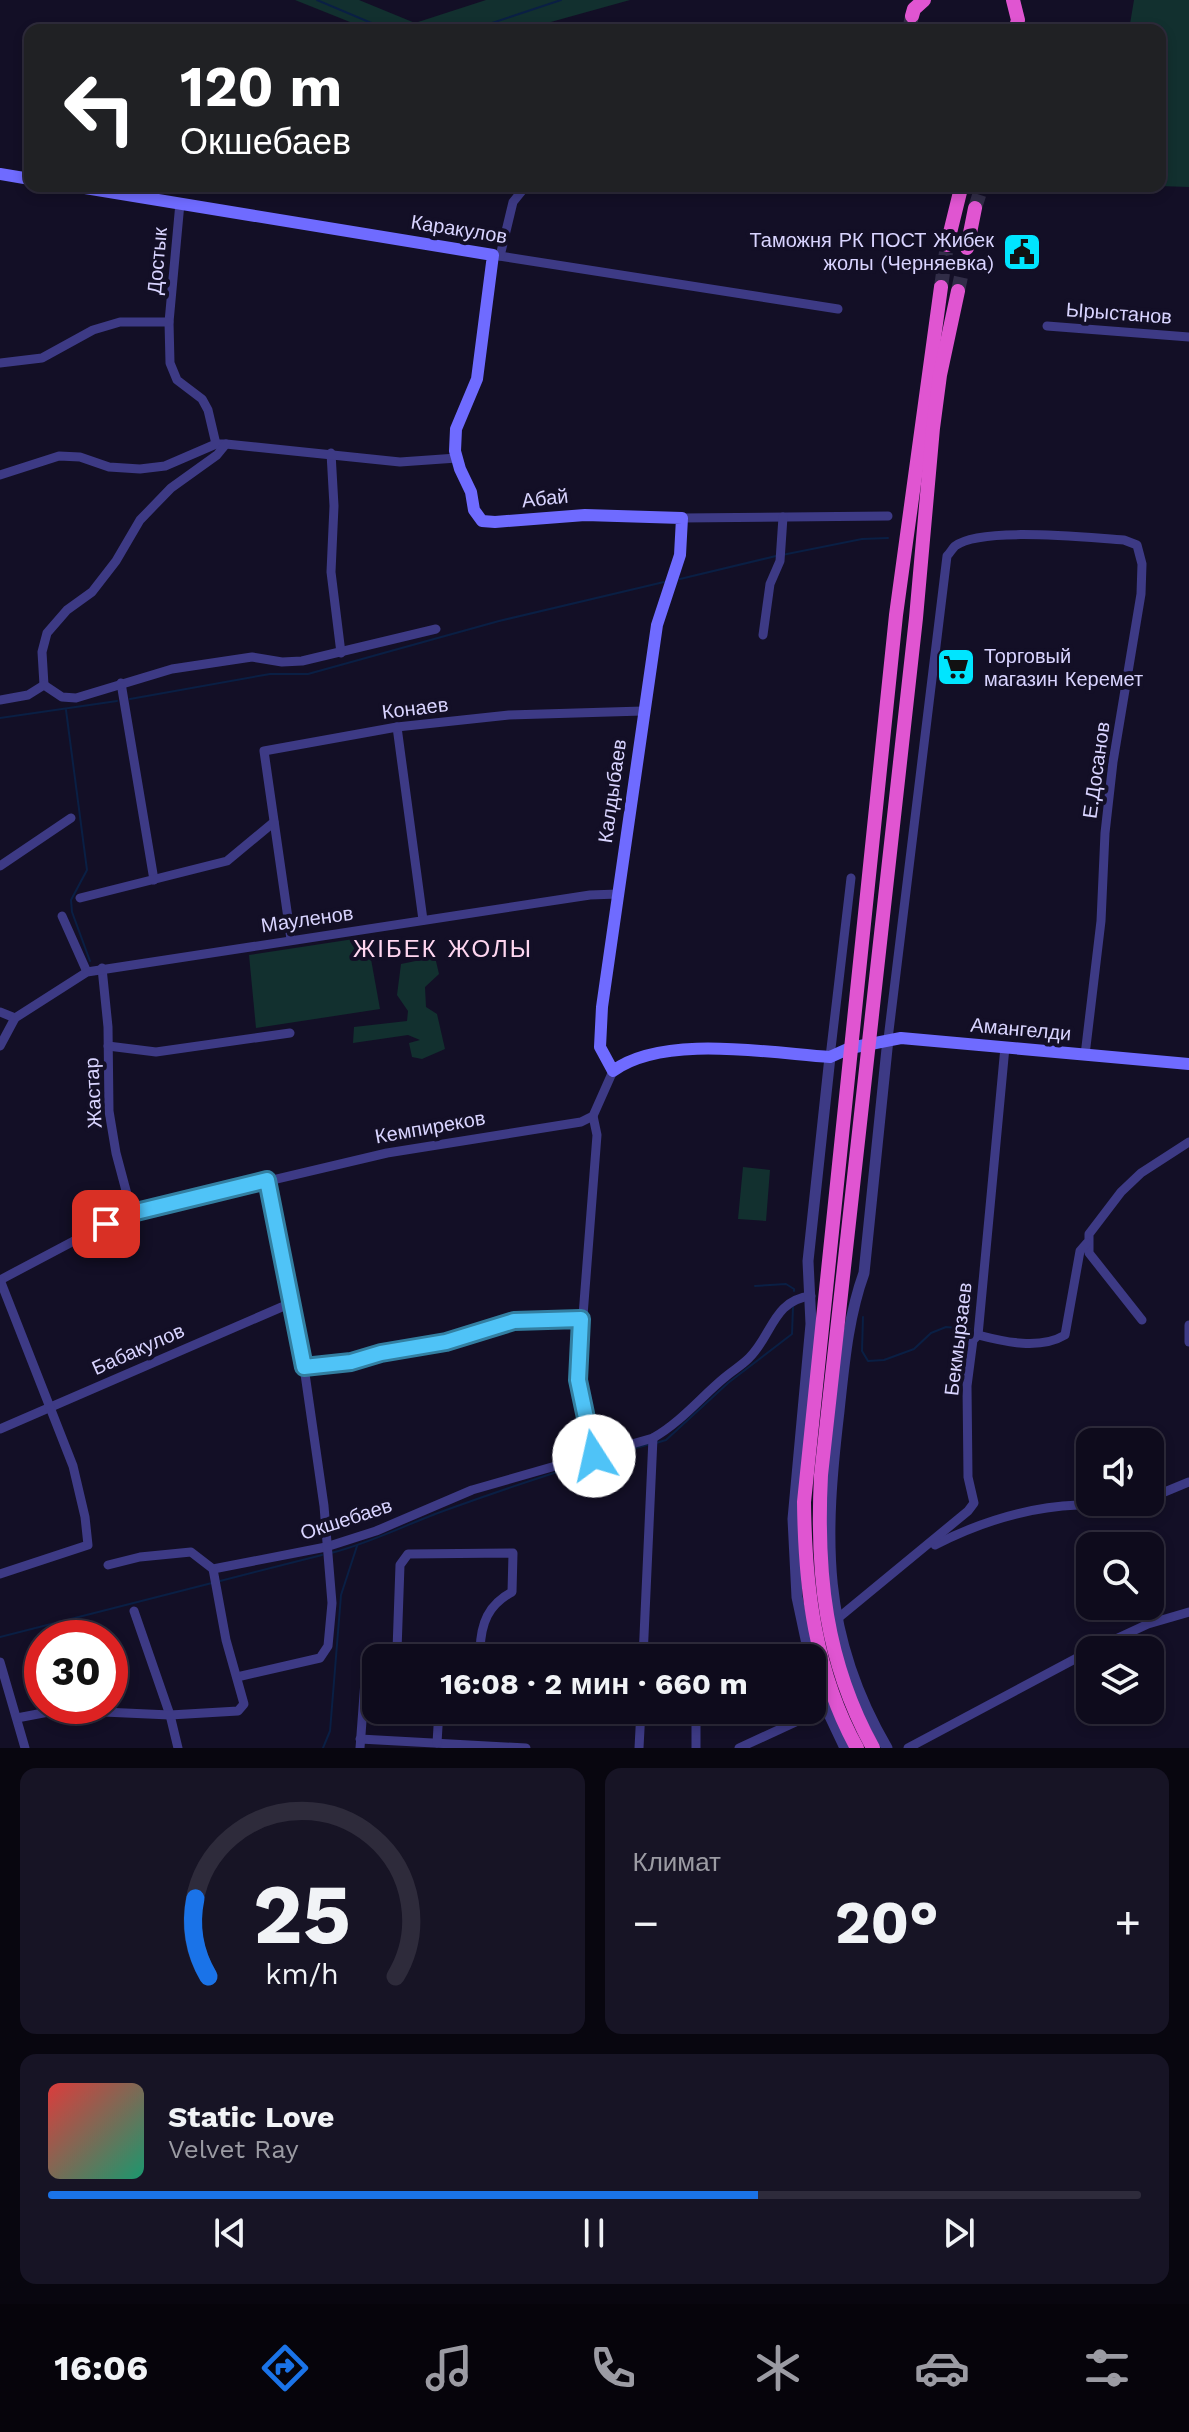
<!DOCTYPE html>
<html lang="ru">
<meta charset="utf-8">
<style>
body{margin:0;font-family:"Work Sans",sans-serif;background:#171425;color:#f1f3f6;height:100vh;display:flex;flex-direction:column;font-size:30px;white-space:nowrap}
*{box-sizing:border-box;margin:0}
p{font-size:26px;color:#9b9ba3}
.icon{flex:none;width:44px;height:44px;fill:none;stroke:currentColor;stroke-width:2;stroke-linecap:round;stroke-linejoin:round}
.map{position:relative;height:1748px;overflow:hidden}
.details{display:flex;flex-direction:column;gap:20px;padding:20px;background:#08060f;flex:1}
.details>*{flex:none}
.banner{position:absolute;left:24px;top:24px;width:1142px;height:168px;border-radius:16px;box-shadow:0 4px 12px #0003,0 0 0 2px #2e2b3b;background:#202124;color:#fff;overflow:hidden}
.controls{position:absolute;left:1076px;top:1428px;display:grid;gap:16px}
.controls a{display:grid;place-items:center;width:88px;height:88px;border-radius:16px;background:#0e0b1c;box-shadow:0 4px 12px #0003,0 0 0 2px #2e2b3b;font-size:40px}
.speed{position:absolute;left:24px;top:1620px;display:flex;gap:16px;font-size:40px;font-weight:700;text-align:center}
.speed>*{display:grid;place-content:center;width:104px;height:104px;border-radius:50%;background:#0e0b1c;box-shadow:0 4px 12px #0003,0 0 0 2px #2e2b3b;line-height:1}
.speed .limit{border:12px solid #d22;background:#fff;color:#111}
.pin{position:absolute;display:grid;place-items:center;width:68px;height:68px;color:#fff;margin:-34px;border-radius:16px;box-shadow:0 4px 12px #0006}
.me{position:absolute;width:88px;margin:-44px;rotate:350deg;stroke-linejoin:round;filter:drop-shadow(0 0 6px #0008)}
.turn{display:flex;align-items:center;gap:28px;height:168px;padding:0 24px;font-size:36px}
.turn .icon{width:104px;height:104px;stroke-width:2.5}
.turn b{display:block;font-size:56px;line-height:68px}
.big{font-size:60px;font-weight:700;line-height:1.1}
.details .widget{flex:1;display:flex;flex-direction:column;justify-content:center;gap:12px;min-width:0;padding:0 28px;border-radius:16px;background:#171425}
.details .dial{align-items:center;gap:0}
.dial svg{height:208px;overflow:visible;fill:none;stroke:#2e2b3b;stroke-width:7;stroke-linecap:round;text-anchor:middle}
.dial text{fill:#f1f3f6;stroke:none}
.song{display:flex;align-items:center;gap:24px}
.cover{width:96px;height:96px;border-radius:12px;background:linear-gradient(135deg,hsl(0 70% 55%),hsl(160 70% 35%))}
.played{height:8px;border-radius:4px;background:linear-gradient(90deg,#1a73e8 65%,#2e2b3b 65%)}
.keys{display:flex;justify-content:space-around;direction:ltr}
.heat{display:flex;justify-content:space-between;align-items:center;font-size:44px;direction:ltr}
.details .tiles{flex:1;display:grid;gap:20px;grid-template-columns:1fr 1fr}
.widget:last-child{grid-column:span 2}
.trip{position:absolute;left:362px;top:1644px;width:464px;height:80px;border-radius:16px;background:#0e0b1c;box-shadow:0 4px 12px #0003,0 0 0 2px #2e2b3b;font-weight:700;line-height:80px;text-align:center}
.tab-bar{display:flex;height:128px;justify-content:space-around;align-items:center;background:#06040b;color:#9b9ba3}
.tab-bar .icon{width:56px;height:56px}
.tab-bar .active{color:#1a73e8}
.tab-bar b{font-size:36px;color:#f1f3f6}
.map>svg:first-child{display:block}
.green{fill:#12302f}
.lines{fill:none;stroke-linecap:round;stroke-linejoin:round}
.stream{stroke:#0a1f44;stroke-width:2}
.trunk-tunnel{stroke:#312d47;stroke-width:14;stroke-dasharray:14 7;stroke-linecap:butt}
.minor{stroke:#3d3a85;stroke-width:9}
.tertiary{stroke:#3d3a85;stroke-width:11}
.secondary{stroke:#6f6bff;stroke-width:12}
.trunk{stroke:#e055d1;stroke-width:14}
.route-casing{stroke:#337fa1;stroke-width:20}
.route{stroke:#4fc3f7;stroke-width:14}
.labels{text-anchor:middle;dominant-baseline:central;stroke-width:8;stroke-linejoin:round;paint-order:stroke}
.street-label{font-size:20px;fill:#d9d4ff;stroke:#130f26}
.poi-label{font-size:20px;fill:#d9d4ff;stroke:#130f26;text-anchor:end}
.quarter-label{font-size:24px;letter-spacing:2px;fill:#ffd6f0;stroke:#130f26}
</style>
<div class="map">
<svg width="1189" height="1748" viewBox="0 0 1189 1748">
<rect width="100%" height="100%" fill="#130f26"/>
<g class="green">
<path d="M 295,0 L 359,0 L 415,23 L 486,0 L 630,0 L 522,30 L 370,30 Z"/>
<path d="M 1134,0 L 1189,0 L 1189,187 L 1159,186 L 1160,30 L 1129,30 Z"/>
<path d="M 367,937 L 380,1009 L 256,1028 L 249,955 Z"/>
<path d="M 435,957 L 439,974 L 425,987 L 426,1007 L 437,1014 L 445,1049 L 422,1059 L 412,1057 L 409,1043 L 420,1040 L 408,1035 L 353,1043 L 354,1027 L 407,1021 L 408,1011 L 397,995 L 401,964 Z"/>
<path d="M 743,1167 L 770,1170 L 766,1221 L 738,1219 Z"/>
</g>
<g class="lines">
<g class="stream">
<path d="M 317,0 L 388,30"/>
<path d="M 471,30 L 561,0"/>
<path d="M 782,555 L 862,539 L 888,538"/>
<path d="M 680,579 L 776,556"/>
<path d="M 130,699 L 270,674 L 308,674 L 499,621 L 664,582"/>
<path d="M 66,710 L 87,870 L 71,900 L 72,912 L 90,961"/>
<path d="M 0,718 L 117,701"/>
<path d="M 755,1286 L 786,1284 L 794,1289 L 794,1291"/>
<path d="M 863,1317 L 862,1351 L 868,1361 L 884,1360 L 914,1349 L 931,1333 L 946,1327 L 970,1329"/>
<path d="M 656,1443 L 666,1440 L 728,1383 L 792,1334 L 793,1307"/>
<path d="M 331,1553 C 371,1543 407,1524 446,1510 C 513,1486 581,1463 650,1444"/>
<path d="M 220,1581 L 322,1555"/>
<path d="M 0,1637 L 212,1583"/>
<path d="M 323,1748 L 330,1731 L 341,1595 L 357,1546"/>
</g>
<g class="trunk-tunnel">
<path d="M 909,30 L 912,16"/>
<path d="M 975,208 L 982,186"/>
<path d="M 941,287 L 947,245"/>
<path d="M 958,291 L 967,248"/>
</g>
<g class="minor">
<path d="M 180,203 L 169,322 L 170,363 L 177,380 L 202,399 L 208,410 L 216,444"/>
<path d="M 493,255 L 838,309"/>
<path d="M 500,256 L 513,202 L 526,186"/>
<path d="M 1047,326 L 1189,337"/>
<path d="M 0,363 L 42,358 L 93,330 L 120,322 L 169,322"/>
<path d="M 331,453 L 334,506 L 331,572 L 341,653"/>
<path d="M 0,475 L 59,456 L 80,457 L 109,467 L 140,469 L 165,466 L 216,444 L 226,444 L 400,462 L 457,458"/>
<path d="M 682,518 L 888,516"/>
<path d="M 763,635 L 770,584 L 780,561 L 783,517"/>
<path d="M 121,683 L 154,880"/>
<path d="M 44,685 L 42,652 L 47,633 L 67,610 L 92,592 L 116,561 L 140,520 L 171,488 L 217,455 L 226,444"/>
<path d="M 0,700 L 28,695 L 44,685 L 62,697 L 76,698 L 172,669 L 252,657 L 282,662 L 302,661 L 436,629"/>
<path d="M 397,727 L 423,920"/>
<path d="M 0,866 L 71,818"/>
<path d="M 80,898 L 227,861 L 274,822"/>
<path d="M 62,916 L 87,972"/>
<path d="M 291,939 L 264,751 L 397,727 L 509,715 L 643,711"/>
<path d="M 102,968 L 108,1027 L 109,1111 L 116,1153 L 132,1213"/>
<path d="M 0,1012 L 15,1018"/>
<path d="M 888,1039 L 947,556 C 950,553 952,549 955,546 C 981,526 1089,538 1124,540 L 1137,545 L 1142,564 L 1141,594 L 1113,762 L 1105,833 L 1101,921 L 1085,1055"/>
<path d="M 0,1046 L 15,1018 L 87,972 L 590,895 L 618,894"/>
<path d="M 108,1046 L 156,1052 L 290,1033"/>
<path d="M 830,1057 L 851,878"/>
<path d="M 593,1116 L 597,1135 L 578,1380 L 594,1456"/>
<path d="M 0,1280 L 106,1224 L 132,1213 L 387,1153 L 581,1122 L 593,1116 L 613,1071"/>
<path d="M 1142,1320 L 1089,1253 L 1089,1234 L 1121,1192 L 1141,1173 L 1189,1142"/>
<path d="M 1189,1325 L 1189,1342"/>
<path d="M 978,1335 C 1005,1342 1040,1350 1065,1335 L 1080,1251 L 1087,1243"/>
<path d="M 304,1367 L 351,1362 L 381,1353 L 446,1342 L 514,1321 L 581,1319"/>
<path d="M 0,1429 L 291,1303"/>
<path d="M 1150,1498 L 1189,1482"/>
<path d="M 935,1545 C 980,1522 1027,1507 1078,1505 C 1099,1504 1119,1506 1140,1502"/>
<path d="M 108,1565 L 140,1557 L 191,1552 L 213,1569 L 326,1547 L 376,1531 L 472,1490 L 653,1438 C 681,1422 700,1398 724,1378 C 732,1371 741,1366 749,1358 C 772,1336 773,1300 811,1296"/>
<path d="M 0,1574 L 88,1545 L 85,1517 L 73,1466 L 0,1280"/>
<path d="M 134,1611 L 170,1715 L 178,1748"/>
<path d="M 837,1619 L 968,1511 L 974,1503 L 968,1477 L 967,1386 L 973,1340 L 978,1335 L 1005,1047"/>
<path d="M 1092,1650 L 1148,1624 L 1189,1612"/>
<path d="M 643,1658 L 653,1438"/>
<path d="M 0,1662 L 25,1748"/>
<path d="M 237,1677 L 320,1658 L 328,1646 L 332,1603 L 324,1506 L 304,1367 L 267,1180"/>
<path d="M 696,1710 L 696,1748"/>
<path d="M 17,1718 L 59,1710 L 170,1715 L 238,1711 L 244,1704 L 226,1640 L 213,1569"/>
<path d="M 360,1739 L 526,1748"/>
<path d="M 437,1743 L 439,1710"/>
<path d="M 360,1748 L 367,1654 L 397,1650 L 480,1650 C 481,1623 488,1605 512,1592 L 513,1553 L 408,1554 L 400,1565 L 397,1650"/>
<path d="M 639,1748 L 641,1710"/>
<path d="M 739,1748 L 826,1708"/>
<path d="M 908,1748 L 1090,1651"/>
</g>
<g class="tertiary">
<path d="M 810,1658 L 797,1597 L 793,1519 L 811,1324 L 808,1261 L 830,1057"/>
<path d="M 812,1668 L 826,1708 L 845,1748"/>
<path d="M 887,1748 C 820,1633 824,1538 839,1411 C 844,1365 848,1317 864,1273 L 888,1039"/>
</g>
<g class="secondary">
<path d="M 0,174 L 30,179"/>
<path d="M 73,186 L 493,255 L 477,379 L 456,429 L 455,451 L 460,469 L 471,492 L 474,510 L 482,521 L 495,522 L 585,515 L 682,518 L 680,555 L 657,625 L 602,1007 L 600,1047 L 613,1071 C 663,1034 770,1053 830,1057 L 850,1048 L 901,1038 L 1189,1064"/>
</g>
<g class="trunk">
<path d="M 1013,0 L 1018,20 L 1015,30"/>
<path d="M 912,16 L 914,9 L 924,0"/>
<path d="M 947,245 L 961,188"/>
<path d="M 967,248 L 975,208"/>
<path d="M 857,1748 C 815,1672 805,1588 804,1502 L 896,615 L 941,287"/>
<path d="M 873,1748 C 825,1661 816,1573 821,1475 L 916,618 L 933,428 L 940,375 L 958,291"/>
</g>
</g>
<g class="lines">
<g class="route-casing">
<path id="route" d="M 106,1224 L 132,1213 L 267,1180 L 304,1367 L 351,1362 L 381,1353 L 446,1342 L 514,1321 L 581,1319 L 578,1380 L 594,1456"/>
</g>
<use href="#route" class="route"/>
</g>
<defs>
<g id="civic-square" transform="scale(2)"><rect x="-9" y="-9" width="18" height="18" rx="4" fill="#00e5ff" stroke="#130f26"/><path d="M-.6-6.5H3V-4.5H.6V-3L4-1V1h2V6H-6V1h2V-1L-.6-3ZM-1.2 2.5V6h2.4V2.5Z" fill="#111"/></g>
<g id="supermarket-square" transform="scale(2)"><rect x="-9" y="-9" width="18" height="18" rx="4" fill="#00e5ff" stroke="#130f26"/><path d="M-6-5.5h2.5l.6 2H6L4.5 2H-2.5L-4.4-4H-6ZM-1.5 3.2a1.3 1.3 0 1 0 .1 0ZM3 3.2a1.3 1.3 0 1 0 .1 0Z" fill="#111"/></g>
</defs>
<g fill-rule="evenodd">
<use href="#civic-square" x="1022" y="252"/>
<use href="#supermarket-square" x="956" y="667"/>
</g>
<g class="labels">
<g class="street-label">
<text transform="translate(459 229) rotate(9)">Каракулов</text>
<text transform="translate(157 261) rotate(-85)">Достык</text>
<text transform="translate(1119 313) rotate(4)">Ырыстанов</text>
<text transform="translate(545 498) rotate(-6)">Абай</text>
<text transform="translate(415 708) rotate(-7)">Конаев</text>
<text transform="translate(1096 770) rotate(-82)">Е.Досанов</text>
<text transform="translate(612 791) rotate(-82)">Калдыбаев</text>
<text transform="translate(307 919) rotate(-8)">Мауленов</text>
<text transform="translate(1021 1029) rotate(5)">Амангелди</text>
<text transform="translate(93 1093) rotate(-93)">Жастар</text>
<text transform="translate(430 1127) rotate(-10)">Кемпиреков</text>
<text transform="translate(958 1339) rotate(-83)">Бекмырзаев</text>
<text transform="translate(138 1349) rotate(-24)">Бабакулов</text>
<text transform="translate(346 1519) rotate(-18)">Окшебаев</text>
</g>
<g class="poi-label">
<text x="994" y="240">Таможня РК ПОСТ Жибек<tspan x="994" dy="23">жолы (Черняевка)</tspan></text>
<text x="984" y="656" text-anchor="start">Торговый<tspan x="984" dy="23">магазин Керемет</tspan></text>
</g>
<g class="quarter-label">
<text x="443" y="949">ЖІБЕК ЖОЛЫ</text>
</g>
</g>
</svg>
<div class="controls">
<a><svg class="icon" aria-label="sound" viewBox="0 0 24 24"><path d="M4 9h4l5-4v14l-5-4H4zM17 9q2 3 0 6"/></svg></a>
<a><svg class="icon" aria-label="search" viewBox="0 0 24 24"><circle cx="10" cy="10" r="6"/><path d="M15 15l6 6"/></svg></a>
<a><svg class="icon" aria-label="layers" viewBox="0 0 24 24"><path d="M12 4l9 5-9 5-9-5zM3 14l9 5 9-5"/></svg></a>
</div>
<div class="speed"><div class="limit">30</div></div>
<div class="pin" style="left:106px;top:1224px;background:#d93025"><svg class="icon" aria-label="arrive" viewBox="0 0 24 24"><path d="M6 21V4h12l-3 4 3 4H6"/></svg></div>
<svg class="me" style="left:594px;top:1456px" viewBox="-20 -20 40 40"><circle r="19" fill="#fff"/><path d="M0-13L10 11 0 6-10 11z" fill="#4fc3f7"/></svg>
<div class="trip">16:08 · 2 мин · 660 m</div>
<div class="banner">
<div class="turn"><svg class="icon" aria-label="left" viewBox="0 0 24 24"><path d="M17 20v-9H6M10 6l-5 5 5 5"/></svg><div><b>120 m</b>Окшебаев</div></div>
</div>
</div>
<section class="details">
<div class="tiles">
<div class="widget dial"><svg viewBox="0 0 100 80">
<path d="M14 69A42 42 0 1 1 86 69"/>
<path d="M14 69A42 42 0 0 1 9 39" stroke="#1a73e8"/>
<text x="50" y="56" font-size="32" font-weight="700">25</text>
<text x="50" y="72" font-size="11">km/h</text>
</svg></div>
<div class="widget"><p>Климат</p>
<div class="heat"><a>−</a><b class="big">20°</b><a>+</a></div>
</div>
<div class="widget">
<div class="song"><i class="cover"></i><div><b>Static Love</b><p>Velvet Ray</p></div></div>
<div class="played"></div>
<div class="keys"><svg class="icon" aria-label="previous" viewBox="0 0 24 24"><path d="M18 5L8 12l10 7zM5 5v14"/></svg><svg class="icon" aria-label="pause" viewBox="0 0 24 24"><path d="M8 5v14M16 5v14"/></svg><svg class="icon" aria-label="next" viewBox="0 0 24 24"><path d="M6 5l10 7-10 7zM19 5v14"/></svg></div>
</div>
</div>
</section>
<nav class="tab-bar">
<b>16:06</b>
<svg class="icon active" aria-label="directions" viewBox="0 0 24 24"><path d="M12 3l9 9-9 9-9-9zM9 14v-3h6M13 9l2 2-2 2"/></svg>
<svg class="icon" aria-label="music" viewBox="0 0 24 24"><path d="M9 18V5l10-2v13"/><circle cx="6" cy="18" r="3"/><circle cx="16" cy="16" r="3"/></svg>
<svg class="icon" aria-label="phone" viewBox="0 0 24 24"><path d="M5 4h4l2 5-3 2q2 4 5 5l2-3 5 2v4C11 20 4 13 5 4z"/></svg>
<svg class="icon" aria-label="climate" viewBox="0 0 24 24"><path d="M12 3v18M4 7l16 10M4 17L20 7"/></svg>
<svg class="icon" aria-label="car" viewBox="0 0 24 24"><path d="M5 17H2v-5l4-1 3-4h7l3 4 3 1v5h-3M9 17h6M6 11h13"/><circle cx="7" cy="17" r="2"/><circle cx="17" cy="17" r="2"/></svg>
<svg class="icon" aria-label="filters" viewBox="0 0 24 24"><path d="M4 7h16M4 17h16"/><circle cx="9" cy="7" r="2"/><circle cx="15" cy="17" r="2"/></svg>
</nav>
